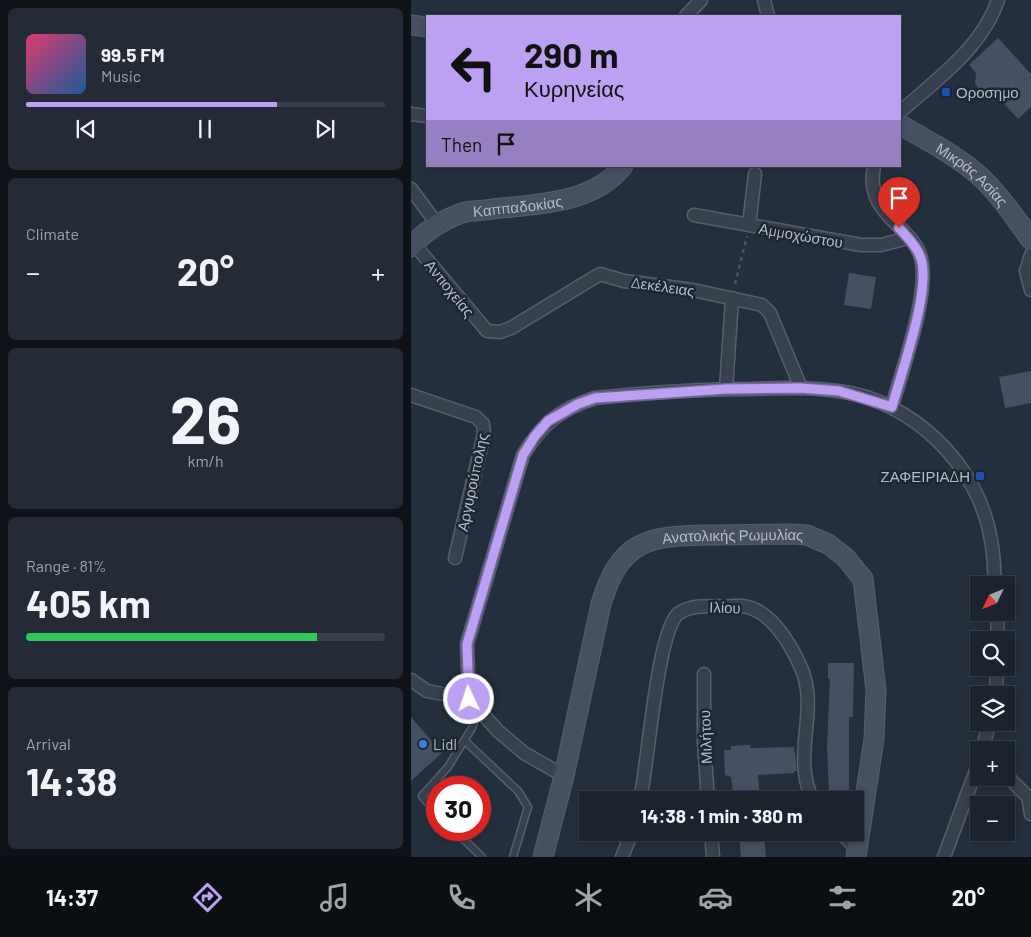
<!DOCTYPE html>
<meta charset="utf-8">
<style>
body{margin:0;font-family:Barlow,sans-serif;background:#242b36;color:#f1f3f6;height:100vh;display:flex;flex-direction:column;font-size:19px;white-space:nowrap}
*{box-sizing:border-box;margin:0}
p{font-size:16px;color:#a0a4aa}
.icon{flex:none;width:28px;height:28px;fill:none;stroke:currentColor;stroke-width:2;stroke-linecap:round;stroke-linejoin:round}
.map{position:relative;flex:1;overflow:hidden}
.drawer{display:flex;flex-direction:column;gap:8px;padding:8px;background:#0f1319;width:411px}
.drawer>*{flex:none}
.guide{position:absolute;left:15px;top:15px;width:475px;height:152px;border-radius:0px;box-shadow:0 2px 8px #0003,0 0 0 1px #39404a;background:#bca0f2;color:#111;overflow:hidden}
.needle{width:32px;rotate:227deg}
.buttons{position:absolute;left:559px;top:576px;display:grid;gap:10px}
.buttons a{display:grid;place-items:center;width:45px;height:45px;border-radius:0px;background:#1b232e;box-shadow:0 2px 8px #0003,0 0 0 1px #39404a;font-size:25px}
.speed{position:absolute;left:15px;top:776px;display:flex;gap:10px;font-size:25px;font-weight:700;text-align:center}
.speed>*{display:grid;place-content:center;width:65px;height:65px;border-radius:50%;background:#1b232e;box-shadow:0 2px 8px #0003,0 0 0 1px #39404a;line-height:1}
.speed .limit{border:8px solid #d22;background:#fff;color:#111}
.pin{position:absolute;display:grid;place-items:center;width:42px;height:42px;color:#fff;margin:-51px -21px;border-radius:50% 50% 50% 0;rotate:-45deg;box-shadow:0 0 5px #0007}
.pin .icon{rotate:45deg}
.me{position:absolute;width:55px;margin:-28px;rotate:357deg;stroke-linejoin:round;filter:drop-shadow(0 0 4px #0008)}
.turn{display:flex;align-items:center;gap:18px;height:105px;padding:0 15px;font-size:22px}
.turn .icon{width:65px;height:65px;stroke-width:2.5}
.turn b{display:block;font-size:35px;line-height:42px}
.then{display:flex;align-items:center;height:48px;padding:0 15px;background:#0003;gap:10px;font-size:19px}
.big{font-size:38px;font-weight:700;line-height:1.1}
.drawer .tile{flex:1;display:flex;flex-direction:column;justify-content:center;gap:8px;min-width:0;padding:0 18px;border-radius:8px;background:#242b36}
.drawer .dial{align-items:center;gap:0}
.dial b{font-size:65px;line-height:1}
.song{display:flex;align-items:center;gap:15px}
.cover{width:60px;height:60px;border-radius:8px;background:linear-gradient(135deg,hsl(340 70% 55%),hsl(210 70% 35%))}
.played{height:5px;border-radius:2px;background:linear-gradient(90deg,#bca0f2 70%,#39404a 70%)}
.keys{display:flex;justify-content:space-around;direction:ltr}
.heat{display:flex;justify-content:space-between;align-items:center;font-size:28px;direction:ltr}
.charge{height:8px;border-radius:4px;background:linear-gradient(90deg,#34c759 81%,#39404a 0)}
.trip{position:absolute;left:168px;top:791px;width:285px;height:50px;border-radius:0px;background:#1b232e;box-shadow:0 2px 8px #0003,0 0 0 1px #39404a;font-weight:700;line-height:50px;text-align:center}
.menu{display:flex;height:80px;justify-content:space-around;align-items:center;background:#0b0e12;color:#a0a4aa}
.menu .icon{width:35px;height:35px}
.menu .active{color:#bca0f2}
.menu b{font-size:22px;color:#f1f3f6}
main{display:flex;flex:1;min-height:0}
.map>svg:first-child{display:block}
.building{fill:#455162}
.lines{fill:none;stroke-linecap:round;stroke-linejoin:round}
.lane-casing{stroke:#565f6c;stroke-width:9}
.street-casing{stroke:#565f6c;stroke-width:15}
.secondary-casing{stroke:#565f6c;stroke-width:21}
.path{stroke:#44595c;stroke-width:2.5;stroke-dasharray:4 4;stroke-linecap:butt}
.lane{stroke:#38414e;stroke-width:6}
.street{stroke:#38414e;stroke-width:12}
.secondary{stroke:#465061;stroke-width:19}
.route-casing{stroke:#7a689d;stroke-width:12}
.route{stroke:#bca0f2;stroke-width:9}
.transit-dot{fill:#1a4fb4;stroke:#1d2633;stroke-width:2}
.shop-dot{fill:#3f7fe0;stroke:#1d2633;stroke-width:2}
.labels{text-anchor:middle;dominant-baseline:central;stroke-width:5;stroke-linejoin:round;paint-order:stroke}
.poi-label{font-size:15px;fill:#b4bcc9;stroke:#1d2633;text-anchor:start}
.street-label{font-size:15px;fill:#b4bcc9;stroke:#1d2633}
</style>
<main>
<section class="drawer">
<div class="tile">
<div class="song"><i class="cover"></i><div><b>99.5 FM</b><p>Music</p></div></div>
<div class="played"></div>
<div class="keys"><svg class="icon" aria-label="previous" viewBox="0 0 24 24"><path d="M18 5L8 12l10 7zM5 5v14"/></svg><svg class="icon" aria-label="pause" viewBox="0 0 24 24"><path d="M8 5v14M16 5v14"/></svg><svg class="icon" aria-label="next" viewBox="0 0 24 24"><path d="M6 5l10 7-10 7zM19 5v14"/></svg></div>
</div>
<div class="tile"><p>Climate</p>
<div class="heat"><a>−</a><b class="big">20°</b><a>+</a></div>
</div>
<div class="tile dial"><b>26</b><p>km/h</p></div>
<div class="tile"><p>Range · 81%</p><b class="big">405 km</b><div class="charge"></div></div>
<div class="tile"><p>Arrival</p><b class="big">14:38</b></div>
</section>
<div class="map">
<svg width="620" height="857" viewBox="0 0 620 857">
<rect width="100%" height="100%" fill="#242f3e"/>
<g class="building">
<path d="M 587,38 L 620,74 L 620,107 L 607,119 L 588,98 L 584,101 L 576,98 L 564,84 L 565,73 L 558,65 Z"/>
<path d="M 438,273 L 465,277 L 460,309 L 433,305 Z"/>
<path d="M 620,371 L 620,403 L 594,408 L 588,377 Z"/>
<path d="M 417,663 L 443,663 L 442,717 L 438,717 L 438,793 L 418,793 L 416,746 L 419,679 L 417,679 Z"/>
<path d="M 0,717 L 31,753 L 0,781 Z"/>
<path d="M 339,745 L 339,748 L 383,747 L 386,771 L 383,771 L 383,773 L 347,775 L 349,800 L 323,800 L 320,777 L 314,775 L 313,750 L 320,750 L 320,746 Z"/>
<path d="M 328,832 L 353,832 L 355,857 L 330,857 Z"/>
</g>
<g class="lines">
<g class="lane-casing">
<g id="lane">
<path d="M 54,741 L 107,791 L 117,807 L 102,857"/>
<path d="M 26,814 L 11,796 L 37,767 L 61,728 L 63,723 L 59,704"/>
<path d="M 43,830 L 71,857"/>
</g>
</g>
<g class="street-casing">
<g id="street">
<path d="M 353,0 L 357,16"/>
<path d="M 275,16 L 290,0"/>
<path d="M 489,112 C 525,80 571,48 587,0"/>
<path d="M 0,114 L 16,116"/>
<path d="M 463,166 C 453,216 501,224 510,258 C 519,294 491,369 481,407"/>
<path d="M 0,189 L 26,224"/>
<path d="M 283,215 L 450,245 L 470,245 L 497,238"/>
<path d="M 338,225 L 344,174"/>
<path d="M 3,244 L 76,331 L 89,332 L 100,328 L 189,274 L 213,281 L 282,290 L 351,305 L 359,313 L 390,388"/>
<path d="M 620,255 L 615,271 L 620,290"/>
<path d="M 315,389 L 321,298"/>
<path d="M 0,395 L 65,417 L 72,424 L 73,434 L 44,558"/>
<path d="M 586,612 L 587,640"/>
<path d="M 293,674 L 293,742 L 297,800"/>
<path d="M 0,680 L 16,691 L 58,699 L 87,731 L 113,753 L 153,776"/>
<path d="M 585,695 L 586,668"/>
<path d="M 58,699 L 56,644 L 112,455 C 131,424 149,409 184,398 C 235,393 287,389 339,389 C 368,388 398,387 427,391 C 501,400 568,465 580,540 C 583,554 583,570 584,585"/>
<path d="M 571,750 L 579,722"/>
<path d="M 595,775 L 617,797 L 620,814"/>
<path d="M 229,800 C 237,766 246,629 268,613 C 285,602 305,608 324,606 C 357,603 380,644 391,670 C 408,712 380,756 402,800"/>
<path d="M 300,832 L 302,857"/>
<path d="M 429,832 L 446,849"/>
<path d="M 211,857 L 221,832"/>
<path d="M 533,857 L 568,762"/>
</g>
</g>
<g class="secondary-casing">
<g id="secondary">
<path d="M 0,25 L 16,27"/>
<path id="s1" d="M 489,125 C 514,139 541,153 564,172 C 586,191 603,216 620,240"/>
<path id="s2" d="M 0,247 C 14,231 31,220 51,213 C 60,210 72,211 81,209 C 126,204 182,204 212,166"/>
<path id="s3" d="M 132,857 L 153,776 L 190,604 C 209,540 237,536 298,535 C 325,535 352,534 380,534 L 396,535 L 417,544 L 434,557 L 452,579 L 465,690 L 463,739 L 445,857"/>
</g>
</g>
<path class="path" d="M 324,284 L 336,236"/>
<use href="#lane" class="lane"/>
<use href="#street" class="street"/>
<use href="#secondary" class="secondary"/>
</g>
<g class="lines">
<g class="route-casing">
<path id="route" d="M 58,699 L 56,644 L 112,455 L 124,436 L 137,421 L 167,404 L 184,398 L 315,389 L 390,388 L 428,391 L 481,407 C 490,373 522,286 509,256 C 505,245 495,236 488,228"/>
</g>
<use href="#route" class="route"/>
</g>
<g class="transit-dot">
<rect x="530" y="87" width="10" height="10" rx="2.5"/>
<rect x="564" y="471" width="10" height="10" rx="2.5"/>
</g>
<circle class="shop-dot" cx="12" cy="744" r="5"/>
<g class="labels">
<g class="poi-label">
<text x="545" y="92">Οροσημο</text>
<text x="559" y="476" text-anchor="end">ΖΑΦΕΙΡΙΑΔΗ</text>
<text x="22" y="744">Lidl</text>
</g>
<g class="street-label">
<text stroke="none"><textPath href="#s1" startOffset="88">Μικράς Ασίας</textPath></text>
<text stroke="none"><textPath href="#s2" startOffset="118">Καππαδοκίας</textPath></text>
<text transform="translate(390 235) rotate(10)">Αμμοχώστου</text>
<text transform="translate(252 286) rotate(8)">Δεκέλειας</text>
<text transform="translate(39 288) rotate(51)">Αντιοχείας</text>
<text transform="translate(61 482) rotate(-78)">Αργυρούπολης</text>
<text stroke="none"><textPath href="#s3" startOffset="426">Ανατολικής Ρωμυλίας</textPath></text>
<text transform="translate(314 607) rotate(2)">Ιλίου</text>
<text transform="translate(294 737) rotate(-92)">Μιλήτου</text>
</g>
</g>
</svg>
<div class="buttons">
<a><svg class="needle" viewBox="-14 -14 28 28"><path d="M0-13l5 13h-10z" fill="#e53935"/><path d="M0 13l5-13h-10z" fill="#a0a4aa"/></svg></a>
<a><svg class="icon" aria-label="search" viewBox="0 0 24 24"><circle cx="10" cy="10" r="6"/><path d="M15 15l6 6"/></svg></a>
<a><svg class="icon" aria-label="layers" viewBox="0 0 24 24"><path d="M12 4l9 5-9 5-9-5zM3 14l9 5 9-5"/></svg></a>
<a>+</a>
<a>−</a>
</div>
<div class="speed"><div class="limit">30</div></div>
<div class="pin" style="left:488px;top:228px;background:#d93025"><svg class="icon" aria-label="arrive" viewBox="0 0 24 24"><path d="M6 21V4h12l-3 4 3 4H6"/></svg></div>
<svg class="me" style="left:58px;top:699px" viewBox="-20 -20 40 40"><circle r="17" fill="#bca0f2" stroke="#fff" stroke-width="3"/><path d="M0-11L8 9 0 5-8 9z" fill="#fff"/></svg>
<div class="trip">14:38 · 1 min · 380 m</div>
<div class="guide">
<div class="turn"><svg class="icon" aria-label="left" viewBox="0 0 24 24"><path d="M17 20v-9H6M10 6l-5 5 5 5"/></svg><div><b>290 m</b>Κυρηνείας</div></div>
<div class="then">Then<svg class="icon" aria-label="arrive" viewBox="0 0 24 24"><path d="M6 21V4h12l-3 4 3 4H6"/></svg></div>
</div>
</div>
</main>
<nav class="menu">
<b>14:37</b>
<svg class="icon active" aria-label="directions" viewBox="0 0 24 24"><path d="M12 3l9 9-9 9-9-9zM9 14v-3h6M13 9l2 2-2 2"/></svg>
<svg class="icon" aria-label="music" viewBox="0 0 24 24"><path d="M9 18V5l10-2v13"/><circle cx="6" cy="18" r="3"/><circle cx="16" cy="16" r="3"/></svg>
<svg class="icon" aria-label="phone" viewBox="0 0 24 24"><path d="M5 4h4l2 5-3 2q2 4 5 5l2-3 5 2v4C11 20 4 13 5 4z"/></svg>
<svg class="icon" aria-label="climate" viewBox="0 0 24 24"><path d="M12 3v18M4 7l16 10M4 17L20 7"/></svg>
<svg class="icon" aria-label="car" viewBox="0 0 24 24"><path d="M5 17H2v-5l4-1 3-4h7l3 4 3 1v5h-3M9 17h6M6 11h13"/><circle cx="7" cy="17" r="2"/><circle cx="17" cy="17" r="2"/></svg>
<svg class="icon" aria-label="filters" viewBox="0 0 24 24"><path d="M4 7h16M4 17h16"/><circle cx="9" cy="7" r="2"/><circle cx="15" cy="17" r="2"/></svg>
<b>20°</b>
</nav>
